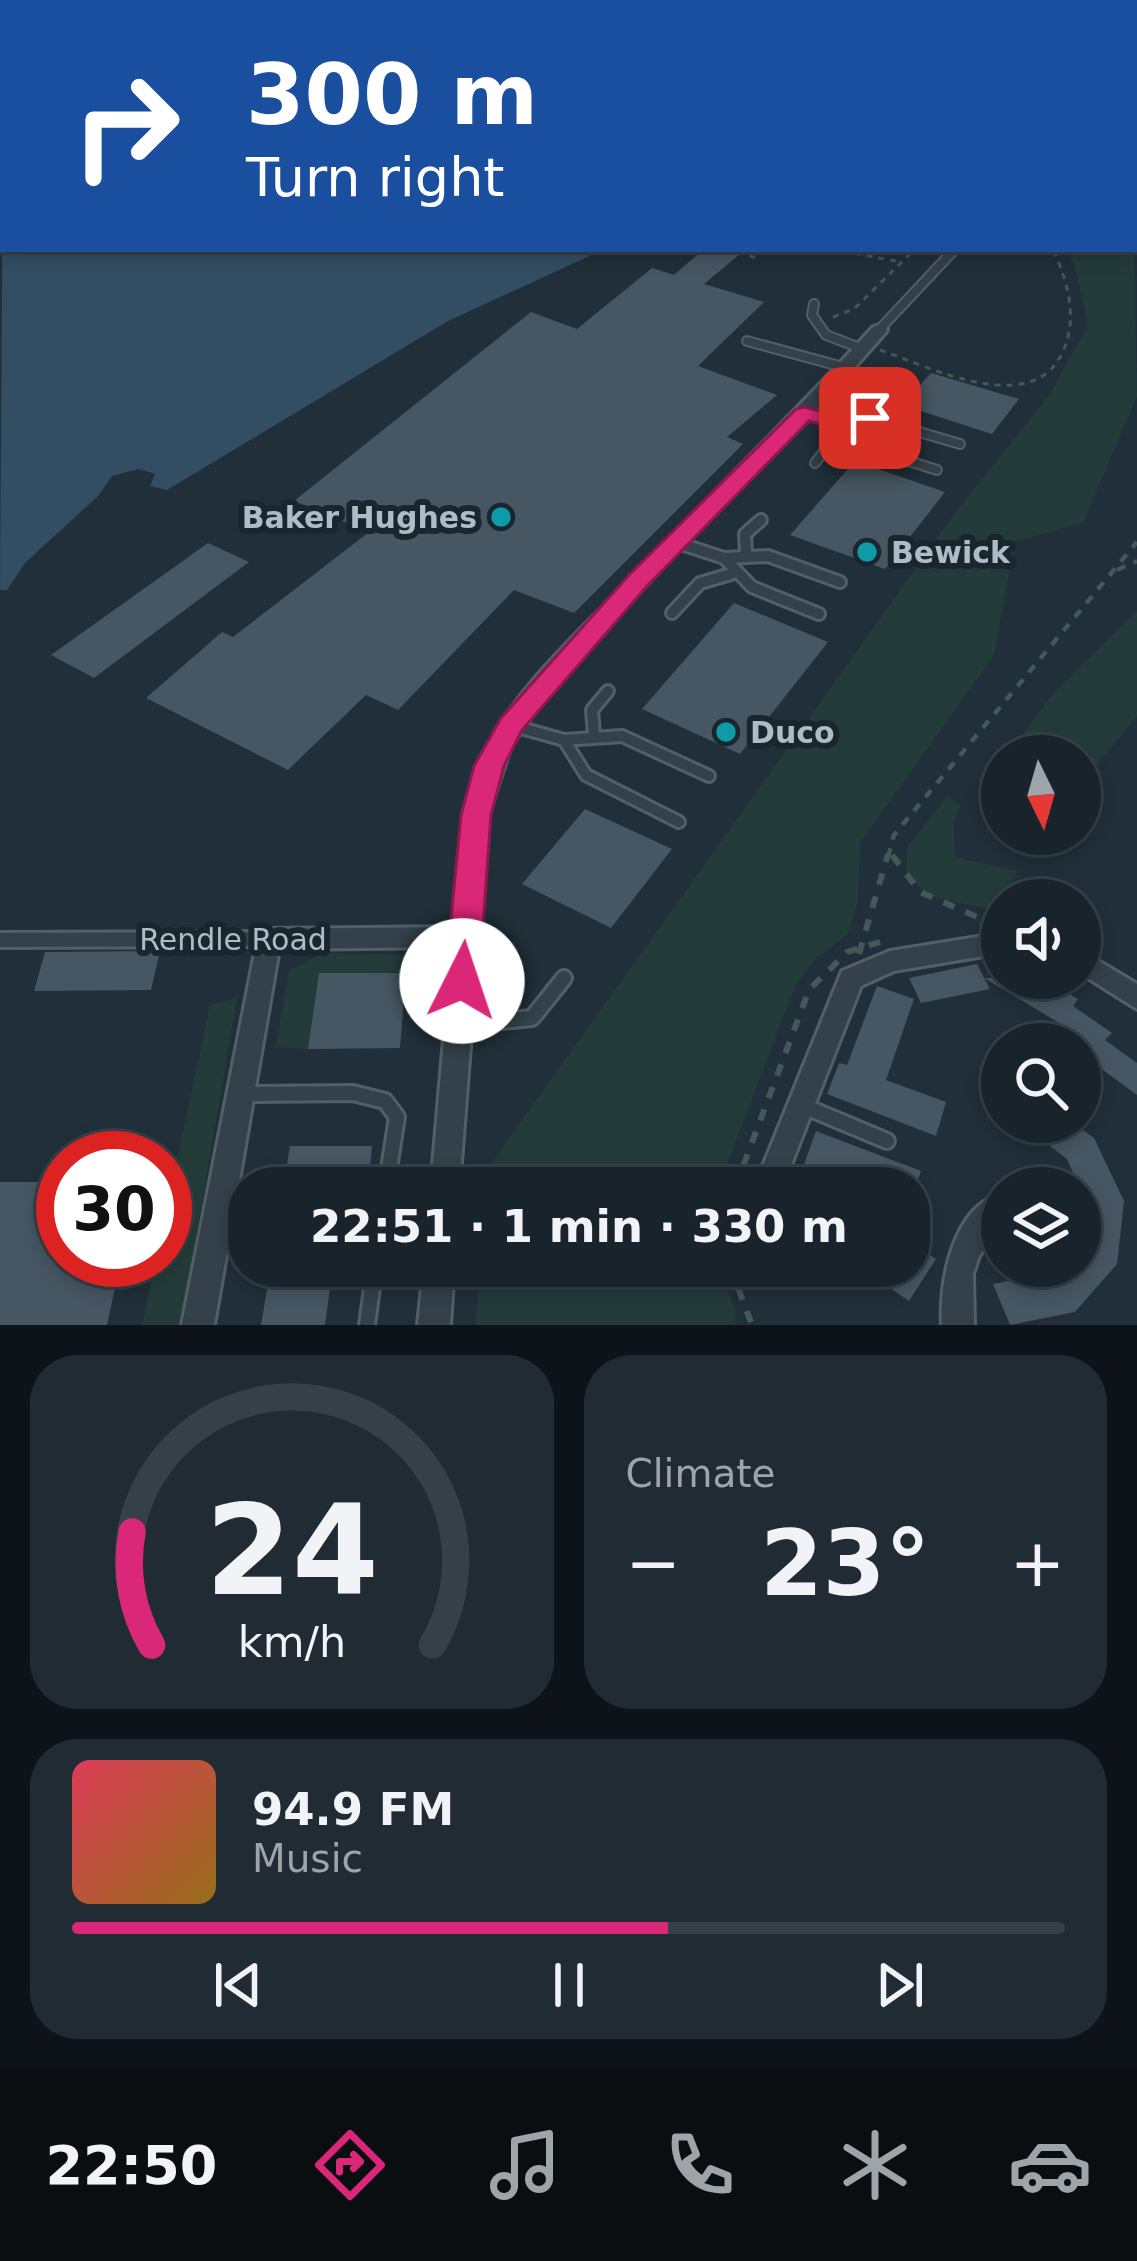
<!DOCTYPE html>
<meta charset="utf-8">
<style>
body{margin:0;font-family:"DejaVu Sans",sans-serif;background:#212b33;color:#f1f3f6;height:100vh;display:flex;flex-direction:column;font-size:45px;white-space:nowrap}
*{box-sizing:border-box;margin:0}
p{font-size:39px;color:#9fa4a9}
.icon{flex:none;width:66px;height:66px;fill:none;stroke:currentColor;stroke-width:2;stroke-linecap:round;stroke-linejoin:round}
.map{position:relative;height:1325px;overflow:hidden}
.sheet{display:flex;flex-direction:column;gap:30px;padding:30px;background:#0d1318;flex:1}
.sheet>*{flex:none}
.banner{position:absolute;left:0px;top:0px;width:1137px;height:252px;box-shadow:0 6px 18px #0003,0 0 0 3px #364047;background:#1a4fa0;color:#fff;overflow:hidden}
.needle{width:78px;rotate:175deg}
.controls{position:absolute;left:981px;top:735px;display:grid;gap:24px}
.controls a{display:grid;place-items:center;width:120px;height:120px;border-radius:50%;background:#18232b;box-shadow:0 6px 18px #0003,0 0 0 3px #364047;font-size:60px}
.speed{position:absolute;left:36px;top:1131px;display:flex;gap:24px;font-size:60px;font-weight:700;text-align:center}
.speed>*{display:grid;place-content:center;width:156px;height:156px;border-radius:50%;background:#18232b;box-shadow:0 6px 18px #0003,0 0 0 3px #364047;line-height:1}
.speed .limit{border:18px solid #d22;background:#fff;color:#111}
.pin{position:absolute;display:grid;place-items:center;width:102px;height:102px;color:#fff;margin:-51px;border-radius:24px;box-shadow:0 6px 18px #0006}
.me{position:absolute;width:132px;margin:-66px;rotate:4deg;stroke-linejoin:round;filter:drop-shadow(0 0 9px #0008)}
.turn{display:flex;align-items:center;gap:42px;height:252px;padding:0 48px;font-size:54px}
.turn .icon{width:156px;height:156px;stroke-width:2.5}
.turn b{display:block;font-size:84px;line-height:102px}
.big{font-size:90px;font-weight:600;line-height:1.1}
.sheet .widget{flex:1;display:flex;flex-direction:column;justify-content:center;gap:18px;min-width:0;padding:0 42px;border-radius:48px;background:#212b33}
.sheet .dial{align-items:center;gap:0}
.dial svg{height:312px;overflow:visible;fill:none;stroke:#364047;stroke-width:7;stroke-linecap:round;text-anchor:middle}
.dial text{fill:#f1f3f6;stroke:none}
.song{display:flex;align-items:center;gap:36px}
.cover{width:144px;height:144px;border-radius:18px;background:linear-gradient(135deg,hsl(350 70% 55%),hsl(40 70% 35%))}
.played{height:12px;border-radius:6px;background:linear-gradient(90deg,#db2777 60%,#364047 60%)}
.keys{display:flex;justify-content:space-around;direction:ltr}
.heat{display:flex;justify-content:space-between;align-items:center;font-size:66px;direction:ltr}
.sheet .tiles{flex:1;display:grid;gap:30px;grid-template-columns:1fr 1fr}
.widget:last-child{grid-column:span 2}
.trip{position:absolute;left:228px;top:1167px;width:702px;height:120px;border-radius:48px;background:#18232b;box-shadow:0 6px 18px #0003,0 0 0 3px #364047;font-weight:600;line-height:120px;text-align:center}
.tabs{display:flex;height:192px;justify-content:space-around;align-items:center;background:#0a0e11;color:#9fa4a9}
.tabs .icon{width:84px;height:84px}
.tabs .current{color:#db2777}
.tabs b{font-size:54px;color:#f1f3f6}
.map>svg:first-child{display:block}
.green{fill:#233c3a}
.water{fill:#334e62}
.building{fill:#465763}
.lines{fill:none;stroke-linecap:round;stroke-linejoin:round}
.service-far2-casing{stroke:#515f67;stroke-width:12}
.service-far1-casing{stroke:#515f67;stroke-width:16}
.service-casing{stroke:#515f67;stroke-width:20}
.minor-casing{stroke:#515f67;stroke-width:6}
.path-far2{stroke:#425957;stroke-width:3;stroke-dasharray:6 6;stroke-linecap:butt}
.path-far1{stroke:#425957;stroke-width:4.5;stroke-dasharray:9 9;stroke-linecap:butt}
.path{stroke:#425957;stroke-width:6;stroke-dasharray:12 12;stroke-linecap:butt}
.service-far2{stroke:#34414a;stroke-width:8}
.service-far1{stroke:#34414a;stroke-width:10}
.service{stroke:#34414a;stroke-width:14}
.minor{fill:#34414a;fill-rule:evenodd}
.route{fill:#db2777;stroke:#8e194d;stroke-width:3}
.culture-dot{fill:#0f9aa8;stroke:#19262e;stroke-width:4.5}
.labels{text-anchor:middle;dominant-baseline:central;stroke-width:12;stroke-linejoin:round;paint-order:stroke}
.poi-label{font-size:30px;font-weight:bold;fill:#aebcc6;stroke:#19262e;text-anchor:start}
.street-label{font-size:30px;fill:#aebcc6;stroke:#19262e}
</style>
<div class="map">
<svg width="1137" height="1325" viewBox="0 0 1137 1325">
<rect width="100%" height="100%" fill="#202f39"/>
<g class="green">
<path d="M 1134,233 L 1137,396 L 1083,523 L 1015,541 L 994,655 L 860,843 L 858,902 L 848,934 L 816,958 L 796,984 L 718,1188 L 484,1188 L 485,1172 L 958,509 L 1047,398 L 1088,326 L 1075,266 L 1065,249 L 1134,249 Z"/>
<path d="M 1137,611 L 1137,716 L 1080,785 L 1080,756 L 1006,756 L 1052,695 Z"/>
<path d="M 948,796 L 961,805 L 954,823 L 955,857 L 1017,871 L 1009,900 L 1002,900 L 1002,912 L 929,896 L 906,874 L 908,846 Z"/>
<path d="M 324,953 L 422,955 L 429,965 L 422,972 L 319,974 L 308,1049 L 276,1047 L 289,970 Z"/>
<path d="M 237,998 L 181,1325 L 142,1325 L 156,1260 L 165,1260 L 165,1216 L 210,1005 Z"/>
<path d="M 479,1266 L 719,1266 L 735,1309 L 735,1325 L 476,1325 Z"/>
</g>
<path class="water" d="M 3,136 L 3,249 L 605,249 L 448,321 L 167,490 L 150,486 L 155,474 L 139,469 L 112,476 L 98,496 L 25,563 L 7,590 L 0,590 Z"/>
<g class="building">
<path d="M 704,249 L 746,249 L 704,284 L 764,302 L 698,366 L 777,395 L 727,437 L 743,444 L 574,613 L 514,590 L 398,710 L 366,695 L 288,770 L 146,698 L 222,632 L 233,637 L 369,532 L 294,501 L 531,312 L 577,329 L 652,268 L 674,275 Z"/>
<path d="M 931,373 L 1019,399 L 992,434 L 902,405 Z"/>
<path d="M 855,461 L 945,492 L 885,569 L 790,535 Z"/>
<path d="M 208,543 L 249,562 L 94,678 L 51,655 Z"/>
<path d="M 734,603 L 828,642 L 740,754 L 642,709 Z"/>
<path d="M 585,809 L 672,849 L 611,928 L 522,884 Z"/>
<path d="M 160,951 L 151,990 L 34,991 L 45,952 Z"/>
<path d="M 977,964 L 990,989 L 921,1003 L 909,978 Z"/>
<path d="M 319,973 L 406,973 L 400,1048 L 308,1049 Z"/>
<path d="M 984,978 L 1042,978 L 1078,999 L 1073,1006 L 1112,1033 L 1105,1040 L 1137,1063 L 1137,1095 L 1092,1062 L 1095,1058 L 1061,1032 L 1066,1027 Z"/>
<path d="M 877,986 L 914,999 L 886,1080 L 946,1102 L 936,1136 L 827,1094 L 839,1063 L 847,1065 Z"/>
<path d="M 1019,1122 L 1072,1122 L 1094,1138 L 1124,1201 L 1117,1264 L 1075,1312 L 1010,1325 L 993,1284 L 1056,1271 L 1059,1266 L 1080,1266 L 1085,1201 L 1067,1159 Z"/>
<path d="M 816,1131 L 921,1171 L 915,1188 L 847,1188 L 802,1170 Z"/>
<path d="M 290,1146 L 372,1146 L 368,1188 L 283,1188 Z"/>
<path d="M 0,1182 L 63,1182 L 63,1260 L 121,1260 L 107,1325 L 0,1325 Z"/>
<path d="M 909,1241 L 936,1259 L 909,1301 L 877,1279 L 885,1266 L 909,1266 Z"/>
<path d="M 271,1266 L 333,1266 L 325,1325 L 261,1325 Z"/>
</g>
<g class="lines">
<g class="service-far2-casing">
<g id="service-far2">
<path d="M 814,304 L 812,315 L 826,335 L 860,348"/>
<path d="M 879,330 L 955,249"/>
<path d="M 747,341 L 843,367"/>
<path d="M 804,414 L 844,423 L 871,449 L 937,470"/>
<path d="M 870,419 L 864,405 L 880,387"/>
<path d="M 844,423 L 889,423 L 960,444"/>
<path d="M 815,463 L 830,444 L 848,435"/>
</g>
</g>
<g class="service-far1-casing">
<g id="service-far1">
<path d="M 675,542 L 724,558 L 752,587 L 819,614"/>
<path d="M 746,552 L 745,534 L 761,520"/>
<path d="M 724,558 L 768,556 L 840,582"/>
<path d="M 672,613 L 700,583 L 731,574"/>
<path d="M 514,726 L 564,740 L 586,775 L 679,822"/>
<path d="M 594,735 L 592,710 L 608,691"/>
<path d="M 564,740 L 622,736 L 709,776"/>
</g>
</g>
<g class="service-casing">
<g id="service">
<path d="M 0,940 L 268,939"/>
<path d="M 462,1025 L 532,1018 L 564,978"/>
<path d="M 241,1094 L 353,1093 L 385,1101 L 397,1117 L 386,1188"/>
<path d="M 801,1105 L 887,1141"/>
<path d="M 367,1325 L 375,1266"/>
</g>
</g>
<g class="minor-casing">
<g id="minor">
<path d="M 458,0 L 518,0 L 514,3 L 462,3 Z"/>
<path d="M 879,325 L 887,330 L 885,333 L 810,418 L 745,479 L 555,683 L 511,746 L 488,815 L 459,1188 L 431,1188 L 452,947 L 279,949 L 214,1325 L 182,1325 L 259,932 L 268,929 L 454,927 C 460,865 460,797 491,741 C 521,685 571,640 614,595 C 700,505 790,419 873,327 Z"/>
<path d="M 1002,933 L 1002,953 L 894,971 L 861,986 L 782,1188 L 754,1188 L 842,971 L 890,951 Z"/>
<path d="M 1080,950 L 1137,984 L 1137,1009 L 1080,973 Z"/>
<path d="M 1002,1194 L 1002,1225 L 979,1256 L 973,1274 L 974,1325 L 942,1325 C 939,1283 953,1205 1002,1194 Z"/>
<path d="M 424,1266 L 454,1266 L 450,1325 L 418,1325 Z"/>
</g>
</g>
<g class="path-far2">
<path d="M 171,3 L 178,0"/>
<path d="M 752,249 L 746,254 L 755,258"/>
<path d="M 831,249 L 901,262"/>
<path d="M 833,317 L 854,309 L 915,249"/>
<path d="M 880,350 C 932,368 1035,420 1064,349 C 1078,315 1067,281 1053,249"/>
</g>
<g class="path-far1">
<path d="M 1117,570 L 1137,561"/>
<path d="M 888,857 L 894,835 L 1137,542"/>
</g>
<g class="path">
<path d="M 892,855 L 920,892 L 991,923"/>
<path d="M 859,954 L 888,854"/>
<path d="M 735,1188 L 809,990 L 847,952 L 880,942"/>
<path d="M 730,1266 L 752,1325"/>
</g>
<use href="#service-far2" class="service-far2"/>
<use href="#service-far1" class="service-far1"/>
<use href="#service" class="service"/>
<use href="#minor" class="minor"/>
</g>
<path class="route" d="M 804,407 L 844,417 L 870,412 L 882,418 L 878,423 L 844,430 L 809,421 L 648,585 L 522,730 L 504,766 L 491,815 L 479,981 L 474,991 L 462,995 L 450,991 L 445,981 L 461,815 L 474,766 L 501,718 L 630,574 L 796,409 Z"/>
<g class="culture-dot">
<circle cx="501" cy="517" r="12"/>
<circle cx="867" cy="552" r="12"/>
<circle cx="726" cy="732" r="12"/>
</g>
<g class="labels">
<g class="poi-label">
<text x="477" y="517" text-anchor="end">Baker Hughes</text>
<text x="891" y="552">Bewick</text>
<text x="750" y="732">Duco</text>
</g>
<g class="street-label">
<text x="233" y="939">Rendle Road</text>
</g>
</g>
</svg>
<div class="controls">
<a><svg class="needle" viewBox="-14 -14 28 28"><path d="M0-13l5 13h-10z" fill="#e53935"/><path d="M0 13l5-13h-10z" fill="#9fa4a9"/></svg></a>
<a><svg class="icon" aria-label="sound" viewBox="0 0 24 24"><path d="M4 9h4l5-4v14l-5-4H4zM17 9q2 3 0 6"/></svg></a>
<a><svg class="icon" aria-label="search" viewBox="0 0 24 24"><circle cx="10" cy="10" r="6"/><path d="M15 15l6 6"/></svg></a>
<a><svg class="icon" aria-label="layers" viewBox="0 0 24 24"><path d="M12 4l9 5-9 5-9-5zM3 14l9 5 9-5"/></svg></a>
</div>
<div class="speed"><div class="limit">30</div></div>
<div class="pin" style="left:870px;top:418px;background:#d93025"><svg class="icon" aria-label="arrive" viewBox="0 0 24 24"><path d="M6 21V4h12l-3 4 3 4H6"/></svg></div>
<svg class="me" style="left:462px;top:981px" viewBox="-20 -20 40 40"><circle r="19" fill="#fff"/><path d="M0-13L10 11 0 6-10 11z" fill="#db2777"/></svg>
<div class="trip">22:51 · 1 min · 330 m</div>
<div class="banner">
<div class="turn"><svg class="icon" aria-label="right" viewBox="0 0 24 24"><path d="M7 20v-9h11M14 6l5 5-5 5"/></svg><div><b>300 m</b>Turn right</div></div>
</div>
</div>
<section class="sheet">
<div class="tiles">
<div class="widget dial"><svg viewBox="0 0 100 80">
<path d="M14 69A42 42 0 1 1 86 69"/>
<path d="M14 69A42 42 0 0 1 9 40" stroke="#db2777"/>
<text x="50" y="56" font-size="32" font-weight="700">24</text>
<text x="50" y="72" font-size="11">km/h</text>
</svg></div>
<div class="widget"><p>Climate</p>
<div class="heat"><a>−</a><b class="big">23°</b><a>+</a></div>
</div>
<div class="widget">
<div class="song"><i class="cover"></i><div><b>94.9 FM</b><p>Music</p></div></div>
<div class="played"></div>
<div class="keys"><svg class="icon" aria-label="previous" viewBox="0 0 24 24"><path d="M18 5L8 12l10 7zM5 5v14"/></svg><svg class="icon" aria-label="pause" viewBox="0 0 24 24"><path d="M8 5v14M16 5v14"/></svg><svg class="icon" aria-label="next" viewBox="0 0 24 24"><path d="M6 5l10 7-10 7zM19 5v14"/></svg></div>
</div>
</div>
</section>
<nav class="tabs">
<b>22:50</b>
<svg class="icon current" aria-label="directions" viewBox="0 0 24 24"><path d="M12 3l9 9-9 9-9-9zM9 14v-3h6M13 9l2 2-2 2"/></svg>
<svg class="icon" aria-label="music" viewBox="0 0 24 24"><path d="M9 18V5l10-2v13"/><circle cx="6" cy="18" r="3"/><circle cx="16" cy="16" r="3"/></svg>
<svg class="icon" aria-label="phone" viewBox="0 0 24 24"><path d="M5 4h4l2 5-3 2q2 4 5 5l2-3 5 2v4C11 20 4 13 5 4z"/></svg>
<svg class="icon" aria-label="climate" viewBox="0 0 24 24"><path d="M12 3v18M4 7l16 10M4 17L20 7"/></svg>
<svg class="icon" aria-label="car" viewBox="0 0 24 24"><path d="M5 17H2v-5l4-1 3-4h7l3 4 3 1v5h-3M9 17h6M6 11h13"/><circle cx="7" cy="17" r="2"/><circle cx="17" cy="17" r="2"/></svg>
</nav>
